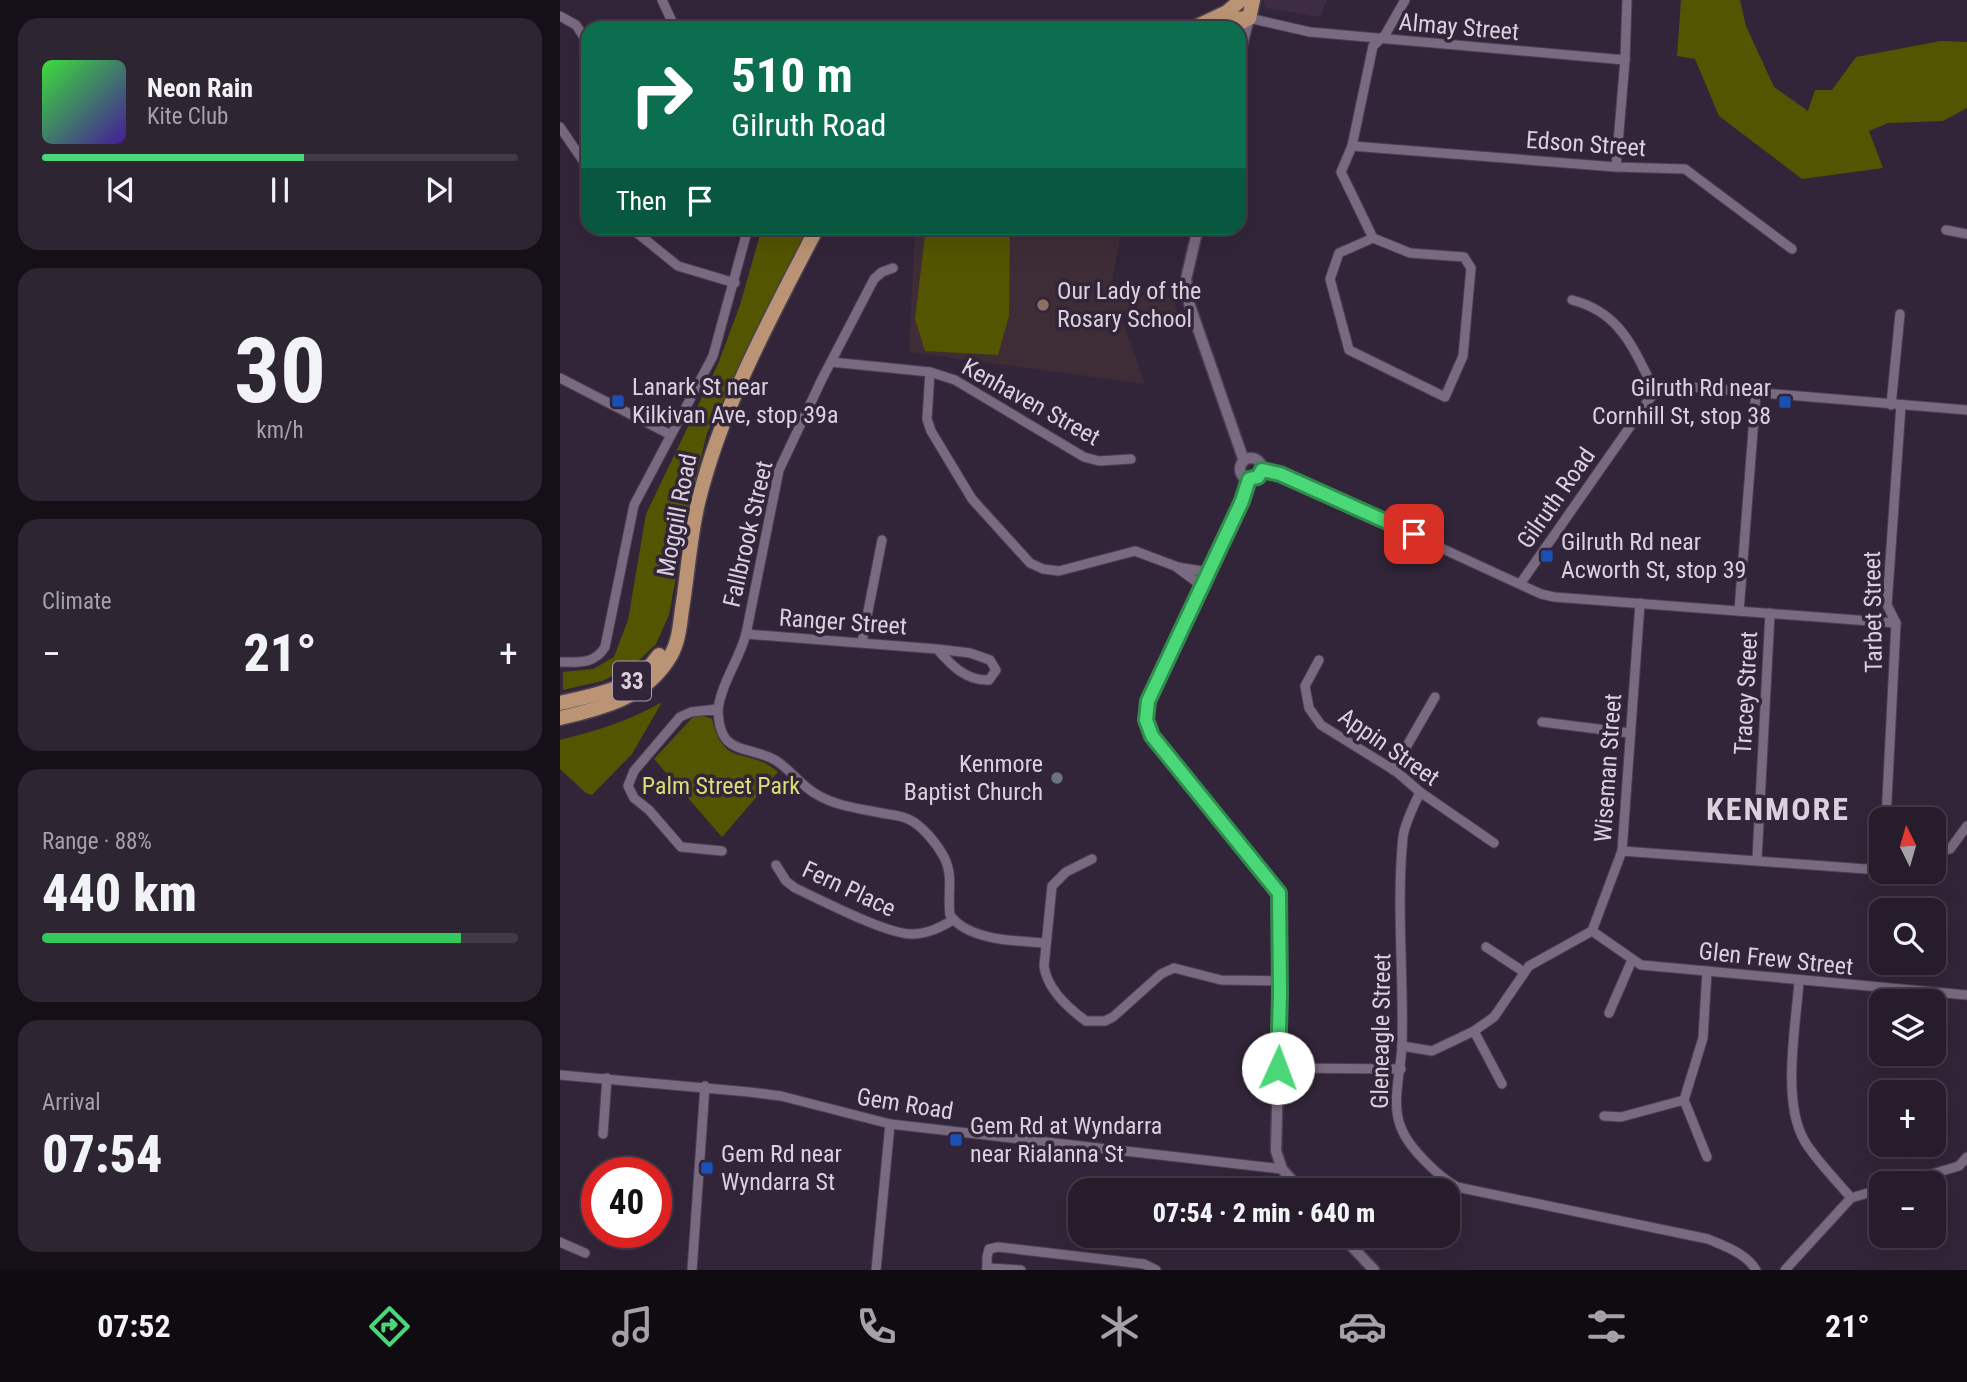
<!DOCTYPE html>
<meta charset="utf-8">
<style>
body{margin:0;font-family:"Roboto Condensed",sans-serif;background:#2e2533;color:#f1f3f6;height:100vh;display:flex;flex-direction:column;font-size:26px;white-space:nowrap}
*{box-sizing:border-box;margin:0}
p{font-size:23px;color:#a4a1a9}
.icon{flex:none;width:38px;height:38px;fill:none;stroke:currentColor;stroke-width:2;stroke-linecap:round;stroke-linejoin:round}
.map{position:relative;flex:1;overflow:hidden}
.drawer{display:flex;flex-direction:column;gap:18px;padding:18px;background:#150f18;width:560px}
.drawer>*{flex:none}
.top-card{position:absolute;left:21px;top:21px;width:665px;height:214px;border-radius:21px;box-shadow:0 7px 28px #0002,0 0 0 2px #423a47;background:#0b6e4f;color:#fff;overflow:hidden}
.needle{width:46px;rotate:355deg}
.fabs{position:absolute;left:1309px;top:807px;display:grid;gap:14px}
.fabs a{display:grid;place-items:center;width:77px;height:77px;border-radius:14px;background:#261c2b;box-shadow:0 7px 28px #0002,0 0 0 2px #423a47;font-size:35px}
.speed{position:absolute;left:21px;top:1157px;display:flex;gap:14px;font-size:35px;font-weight:700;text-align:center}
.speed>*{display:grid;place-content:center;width:91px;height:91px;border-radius:50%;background:#261c2b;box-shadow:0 7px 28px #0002,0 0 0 2px #423a47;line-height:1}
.speed .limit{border:10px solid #d22;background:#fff;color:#111}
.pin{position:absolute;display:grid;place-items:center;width:60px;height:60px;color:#fff;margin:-30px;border-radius:14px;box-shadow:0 4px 10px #0006}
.me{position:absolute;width:77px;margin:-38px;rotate:2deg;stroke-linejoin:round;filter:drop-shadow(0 0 5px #0008)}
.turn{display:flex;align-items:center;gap:24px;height:147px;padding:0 35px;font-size:32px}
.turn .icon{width:91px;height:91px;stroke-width:2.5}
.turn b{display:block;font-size:49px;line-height:60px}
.then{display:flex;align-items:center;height:66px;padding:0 35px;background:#0003;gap:14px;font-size:26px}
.big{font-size:52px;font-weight:800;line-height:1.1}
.drawer .widget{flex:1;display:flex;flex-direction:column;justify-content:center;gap:10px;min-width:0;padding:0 24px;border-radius:21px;background:#2e2533}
.drawer .dial{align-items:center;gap:0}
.dial b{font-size:91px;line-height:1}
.song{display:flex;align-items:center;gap:21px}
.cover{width:84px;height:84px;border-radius:10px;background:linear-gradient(135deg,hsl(120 70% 55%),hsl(260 70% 35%))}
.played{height:7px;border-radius:4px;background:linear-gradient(90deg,#4ad777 55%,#423a47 55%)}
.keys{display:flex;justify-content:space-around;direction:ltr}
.heat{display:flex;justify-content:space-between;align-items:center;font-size:38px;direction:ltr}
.charge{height:10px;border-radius:5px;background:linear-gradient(90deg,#34c759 88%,#423a47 0)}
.trip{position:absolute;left:508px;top:1178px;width:392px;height:70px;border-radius:21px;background:#261c2b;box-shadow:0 7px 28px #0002,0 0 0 2px #423a47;font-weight:800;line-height:70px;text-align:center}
.tabs{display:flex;height:112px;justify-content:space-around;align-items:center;background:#0f0b11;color:#a4a1a9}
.tabs .icon{width:49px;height:49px}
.tabs .selected{color:#4ad777}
.tabs b{font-size:32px;color:#f1f3f6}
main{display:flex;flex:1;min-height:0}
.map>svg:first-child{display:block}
.built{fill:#3e2c45}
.education{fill:#3e2d37}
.green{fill:#535500}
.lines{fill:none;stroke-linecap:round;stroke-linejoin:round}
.minor-casing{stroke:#4d4051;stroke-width:11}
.tertiary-casing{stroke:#4d4051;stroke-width:13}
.primary-casing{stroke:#4d4051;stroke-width:17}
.minor{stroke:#7a6a81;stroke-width:9}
.tertiary{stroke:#7a6a81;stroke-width:10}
.primary{stroke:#ba9474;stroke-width:14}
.route-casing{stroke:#308c4d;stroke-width:18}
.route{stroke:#4ad777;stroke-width:12}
.education-dot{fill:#8d6e63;stroke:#332539;stroke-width:2.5}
.transit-dot{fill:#1a4fb4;stroke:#332539;stroke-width:2.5}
.worship-dot{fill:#6b7280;stroke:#332539;stroke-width:2.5}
.labels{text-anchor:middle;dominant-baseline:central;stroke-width:7;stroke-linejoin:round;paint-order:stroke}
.shield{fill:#332539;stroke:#a89dac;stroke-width:2}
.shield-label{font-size:23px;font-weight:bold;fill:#dad1de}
.street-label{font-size:24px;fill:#dad1de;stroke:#332539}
.poi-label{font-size:24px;fill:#dad1de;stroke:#332539;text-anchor:start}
.park-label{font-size:24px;fill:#d9de75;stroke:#332539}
.district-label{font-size:32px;font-weight:bold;letter-spacing:2px;fill:#dad1de;stroke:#332539}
</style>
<main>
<section class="drawer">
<div class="widget">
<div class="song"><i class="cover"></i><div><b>Neon Rain</b><p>Kite Club</p></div></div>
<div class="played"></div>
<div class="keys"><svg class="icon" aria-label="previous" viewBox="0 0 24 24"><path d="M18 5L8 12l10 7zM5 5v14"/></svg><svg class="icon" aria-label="pause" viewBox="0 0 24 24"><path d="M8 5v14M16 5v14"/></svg><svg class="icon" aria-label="next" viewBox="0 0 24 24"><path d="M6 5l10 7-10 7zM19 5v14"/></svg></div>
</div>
<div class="widget dial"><b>30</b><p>km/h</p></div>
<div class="widget"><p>Climate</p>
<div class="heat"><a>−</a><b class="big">21°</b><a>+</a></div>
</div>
<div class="widget"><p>Range · 88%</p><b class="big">440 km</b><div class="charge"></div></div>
<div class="widget"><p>Arrival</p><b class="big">07:54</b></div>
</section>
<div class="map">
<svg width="1407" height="1270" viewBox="0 0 1407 1270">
<rect width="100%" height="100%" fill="#332539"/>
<path class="built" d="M 703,0 L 767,0 L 760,17 L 706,8 Z"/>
<path class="education" d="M 355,228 L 562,228 L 550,293 L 612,298 L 618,316 L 559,311 L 585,384 L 349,352 Z"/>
<g class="green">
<path d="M 1121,0 L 1180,0 L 1186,26 L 1214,87 L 1248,111 L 1255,90 L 1272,90 L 1296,57 L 1381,41 L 1407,42 L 1407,108 L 1383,121 L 1328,123 L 1309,131 L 1323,168 L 1242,179 L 1159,116 L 1135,59 L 1117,56 Z"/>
<path d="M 202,228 L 249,228 L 147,433 L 129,506 L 109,615 L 96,644 L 72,667 L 42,681 L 3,690 L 3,672 L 33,669 L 54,657 L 68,620 L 86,514 L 158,364 L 180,305 Z"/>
<path d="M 366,228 L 450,229 L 449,316 L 438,355 L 365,351 L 355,319 Z"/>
<path d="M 102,702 L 72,754 L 32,795 L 26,793 L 0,769 L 0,740 C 36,731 69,721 102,702 Z"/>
<path d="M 141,715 L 152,719 C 164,770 189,746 218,772 L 162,837 L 94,759 L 132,718 Z"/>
</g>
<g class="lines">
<g class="minor-casing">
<g id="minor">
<path d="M 102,0 L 115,28"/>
<path d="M 0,16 L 16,25 L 28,43"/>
<path d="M 689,18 L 750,32 L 1065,60"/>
<path d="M 267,28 L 267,27"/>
<path d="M 0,127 L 28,168"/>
<path d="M 792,146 L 1056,167 L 1125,169 L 1232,249"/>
<path d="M 1056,167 L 1065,60 L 1067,0"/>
<path d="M 71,228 L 118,266 L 175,283"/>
<path d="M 1386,230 L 1407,234"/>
<path d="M 813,238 L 779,253 L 770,279 L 789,350 L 885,397 L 903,356 L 911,268 L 904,257 L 850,253 L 813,238 L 781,172 L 792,146 L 813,46 L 825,35 L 845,0"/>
<path d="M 1012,300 C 1062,313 1073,349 1095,391"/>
<path d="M 271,362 L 370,372 L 395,380 L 524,457 L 539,461 L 571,459"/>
<path d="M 370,372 L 367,419 L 371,431 L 412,499 L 470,563 L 483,569 L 499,571 L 575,551 L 615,566 L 641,585"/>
<path d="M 0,378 L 111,435"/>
<path d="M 1331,405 L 1340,314"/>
<path d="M 702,470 L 720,474 L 981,594 L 994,597 L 1336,623"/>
<path d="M 617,567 L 648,572"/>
<path d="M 960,584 L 1090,398 L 1100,390 L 1119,386 L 1407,410"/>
<path d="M 1179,611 L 1196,392"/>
<path d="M 186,634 L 377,649 C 391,665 406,681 429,680 L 436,670 L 430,660 L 410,653 L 377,649"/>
<path d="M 302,642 L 322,540"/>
<path d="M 759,660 L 745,686 L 749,708 L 761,725 L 837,772 L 860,792 L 934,843"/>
<path d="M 0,662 C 18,662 34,665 45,647 L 74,505 L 153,356 L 188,228"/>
<path d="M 158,709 C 162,682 179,660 186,634 L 219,470 L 262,379 L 314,279 L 322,272 L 333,268"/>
<path d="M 982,722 L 1070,733"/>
<path d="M 833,770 L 875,697"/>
<path d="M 860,792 C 854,806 845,822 843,837 C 836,906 844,976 842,1045 C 841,1072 830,1105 842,1130 C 850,1149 879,1177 897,1187 L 1148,1239 C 1164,1246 1186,1253 1196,1270"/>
<path d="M 1326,819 L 1336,623 L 1327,605 L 1341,405"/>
<path d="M 162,851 L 121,847 L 89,810 L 74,798 L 68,786 L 74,771 L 120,717 L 131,712 L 158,709 C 159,757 186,744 215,760 C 230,769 240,785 256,794 C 277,807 303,809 327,814 C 334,815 342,816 348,819 C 362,825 377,844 384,857 C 394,876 387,895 390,915 C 408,941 458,941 486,943"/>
<path d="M 1062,851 L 1306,869 L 1321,866"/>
<path d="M 1374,853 L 1390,849 L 1407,826"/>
<path d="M 532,859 L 506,872 L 492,886 L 484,966 C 487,988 508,1008 526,1021 L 545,1021 L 553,1017 L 601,974 L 614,968 L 661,980 L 720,981"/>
<path d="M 1197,859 L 1210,613"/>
<path d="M 216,865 L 226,881 L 235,888 C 261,900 328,935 352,934 C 368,934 381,927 393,920"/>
<path d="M 1032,931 L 1081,965 L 1407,995"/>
<path d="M 1032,931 L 1062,851 L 1080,603"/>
<path d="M 926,947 L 964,972"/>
<path d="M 1239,981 C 1236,1025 1222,1098 1243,1138 C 1251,1155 1278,1182 1291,1198"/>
<path d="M 1049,1013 L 1072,960"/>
<path d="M 914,1031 L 942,1084"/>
<path d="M 842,1046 L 872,1051 L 914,1031 L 934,1017 L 969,966 L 1032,931"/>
<path d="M 718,1068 L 841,1069"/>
<path d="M 0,1075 L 189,1092 L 221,1096 L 330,1124 L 722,1169"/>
<path d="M 1124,1100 L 1147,1157"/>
<path d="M 1044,1116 L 1061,1117 L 1124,1100 L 1143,1038 L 1147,971"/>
<path d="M 43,1134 L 47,1078"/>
<path d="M 1341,1183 L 1399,1166 L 1407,1157"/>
<path d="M 0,1242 L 25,1253"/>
<path d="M 427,1268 L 461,1270"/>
<path d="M 132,1270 L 145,1086"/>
<path d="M 316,1270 L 330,1124"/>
<path d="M 427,1270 L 427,1257 L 429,1249 L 438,1247 L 584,1264 L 596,1270"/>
<path d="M 1225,1270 L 1291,1198 L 1321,1189"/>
</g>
</g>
<g class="tertiary-casing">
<g id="tertiary">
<path d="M 679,57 L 689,18"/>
<path d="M 638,228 L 626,279 L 629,303 L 684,461"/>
<circle cx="691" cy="469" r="11"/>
<path d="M 689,479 L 682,501 L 588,701 L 586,720 L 592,736 L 719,893 L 720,993 L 716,1151 L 722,1169 L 741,1190"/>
<path d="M 782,1236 L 814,1270"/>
</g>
</g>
<g class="primary-casing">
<g id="primary">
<path d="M 682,22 L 689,18 L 693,0"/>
<path d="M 657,25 L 673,19 L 689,18"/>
<path d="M 633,28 L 667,12 L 681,0"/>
<path d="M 0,703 C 38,694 76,689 99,655"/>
<path d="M 0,718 C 44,708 87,697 111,655 C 119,641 120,624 122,609 C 128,573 130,534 139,499 C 163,403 212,315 257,228"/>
</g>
</g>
<use href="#minor" class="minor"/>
<use href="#tertiary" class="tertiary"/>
<use href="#primary" class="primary"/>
</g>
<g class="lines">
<g class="route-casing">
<path id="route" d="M 718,1068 L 720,993 L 719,893 L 592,736 L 586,720 L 588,701 L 682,501 L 689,479 L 698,477 L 702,470 L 720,474 L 854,534"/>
</g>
<use href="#route" class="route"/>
</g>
<circle class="education-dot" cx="483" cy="305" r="7"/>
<g class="transit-dot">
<rect x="51" y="394" width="14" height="14" rx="3.5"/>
<rect x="1218" y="395" width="14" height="14" rx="3.5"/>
<rect x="980" y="549" width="14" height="14" rx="3.5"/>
<rect x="389" y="1133" width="14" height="14" rx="3.5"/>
<rect x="140" y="1161" width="14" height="14" rx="3.5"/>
</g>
<circle class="worship-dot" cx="497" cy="778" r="7"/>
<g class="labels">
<rect class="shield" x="53" y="661.5" width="38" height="39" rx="5"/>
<g class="shield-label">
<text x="72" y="681">33</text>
</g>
<g class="street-label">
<text transform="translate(899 27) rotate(5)">Almay Street</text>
<text transform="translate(1026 144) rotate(4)">Edson Street</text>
<text transform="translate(471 402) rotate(29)">Kenhaven Street</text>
<text transform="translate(996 498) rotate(-55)">Gilruth Road</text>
<text transform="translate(117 515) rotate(-79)">Moggill Road</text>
<text transform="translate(188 534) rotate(-77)">Fallbrook Street</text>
<text transform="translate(1313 612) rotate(-91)">Tarbet Street</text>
<text transform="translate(283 622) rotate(4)">Ranger Street</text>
<text transform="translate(1186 693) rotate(-87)">Tracey Street</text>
<text transform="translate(829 747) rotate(35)">Appin Street</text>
<text transform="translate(1048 768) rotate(-86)">Wiseman Street</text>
<text transform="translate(289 889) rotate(25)">Fern Place</text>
<text transform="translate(1216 959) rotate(6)">Glen Frew Street</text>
<text transform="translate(821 1031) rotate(-89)">Gleneagle Street</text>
<text transform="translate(345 1104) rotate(9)">Gem Road</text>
</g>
<g class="poi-label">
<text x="497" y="291">Our Lady of the<tspan x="497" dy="28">Rosary School</tspan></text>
<text x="72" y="387">Lanark St near<tspan x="72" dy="28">Kilkivan Ave, stop 39a</tspan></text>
<text x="1211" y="388" text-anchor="end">Gilruth Rd near<tspan x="1211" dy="28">Cornhill St, stop 38</tspan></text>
<text x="1001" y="542">Gilruth Rd near<tspan x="1001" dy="28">Acworth St, stop 39</tspan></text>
<text x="483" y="764" text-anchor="end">Kenmore<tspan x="483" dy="28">Baptist Church</tspan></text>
<text x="410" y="1126">Gem Rd at Wyndarra<tspan x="410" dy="28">near Rialanna St</tspan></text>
<text x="161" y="1154">Gem Rd near<tspan x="161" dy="28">Wyndarra St</tspan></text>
</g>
<g class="park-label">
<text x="161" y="786">Palm Street Park</text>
</g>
<g class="district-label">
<text x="1218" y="809">KENMORE</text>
</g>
</g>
</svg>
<div class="fabs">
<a><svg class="needle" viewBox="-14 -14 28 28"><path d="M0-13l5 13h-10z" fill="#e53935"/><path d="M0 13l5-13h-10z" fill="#a4a1a9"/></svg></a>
<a><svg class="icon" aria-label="search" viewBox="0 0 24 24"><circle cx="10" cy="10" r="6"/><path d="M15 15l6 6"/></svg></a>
<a><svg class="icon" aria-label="layers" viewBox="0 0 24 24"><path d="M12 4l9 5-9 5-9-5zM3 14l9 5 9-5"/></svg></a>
<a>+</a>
<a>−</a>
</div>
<div class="speed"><div class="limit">40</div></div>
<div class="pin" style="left:854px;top:534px;background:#d93025"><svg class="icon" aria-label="arrive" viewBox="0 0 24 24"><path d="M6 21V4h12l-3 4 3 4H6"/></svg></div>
<svg class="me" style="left:718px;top:1068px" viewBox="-20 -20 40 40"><circle r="19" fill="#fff"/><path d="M0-13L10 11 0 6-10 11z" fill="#4ad777"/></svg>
<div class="trip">07:54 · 2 min · 640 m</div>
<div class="top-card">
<div class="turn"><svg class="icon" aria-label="right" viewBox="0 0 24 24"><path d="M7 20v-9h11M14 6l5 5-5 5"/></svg><div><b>510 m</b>Gilruth Road</div></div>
<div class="then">Then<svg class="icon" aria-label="arrive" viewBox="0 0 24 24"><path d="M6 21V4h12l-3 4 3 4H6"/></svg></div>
</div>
</div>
</main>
<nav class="tabs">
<b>07:52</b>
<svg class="icon selected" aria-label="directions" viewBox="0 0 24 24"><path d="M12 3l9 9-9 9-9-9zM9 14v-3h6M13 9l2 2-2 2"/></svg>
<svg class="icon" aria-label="music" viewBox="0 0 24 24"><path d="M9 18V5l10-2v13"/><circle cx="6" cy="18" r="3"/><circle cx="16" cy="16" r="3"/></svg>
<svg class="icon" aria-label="phone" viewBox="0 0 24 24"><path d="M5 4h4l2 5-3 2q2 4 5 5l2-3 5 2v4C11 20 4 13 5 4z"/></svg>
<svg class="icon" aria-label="climate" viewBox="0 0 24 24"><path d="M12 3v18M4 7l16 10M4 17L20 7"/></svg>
<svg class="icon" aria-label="car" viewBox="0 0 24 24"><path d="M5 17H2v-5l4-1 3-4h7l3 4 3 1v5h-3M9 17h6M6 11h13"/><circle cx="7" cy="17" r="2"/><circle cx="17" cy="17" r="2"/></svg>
<svg class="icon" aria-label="filters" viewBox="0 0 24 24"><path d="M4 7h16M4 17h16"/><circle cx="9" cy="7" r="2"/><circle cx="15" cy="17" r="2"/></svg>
<b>21°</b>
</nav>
